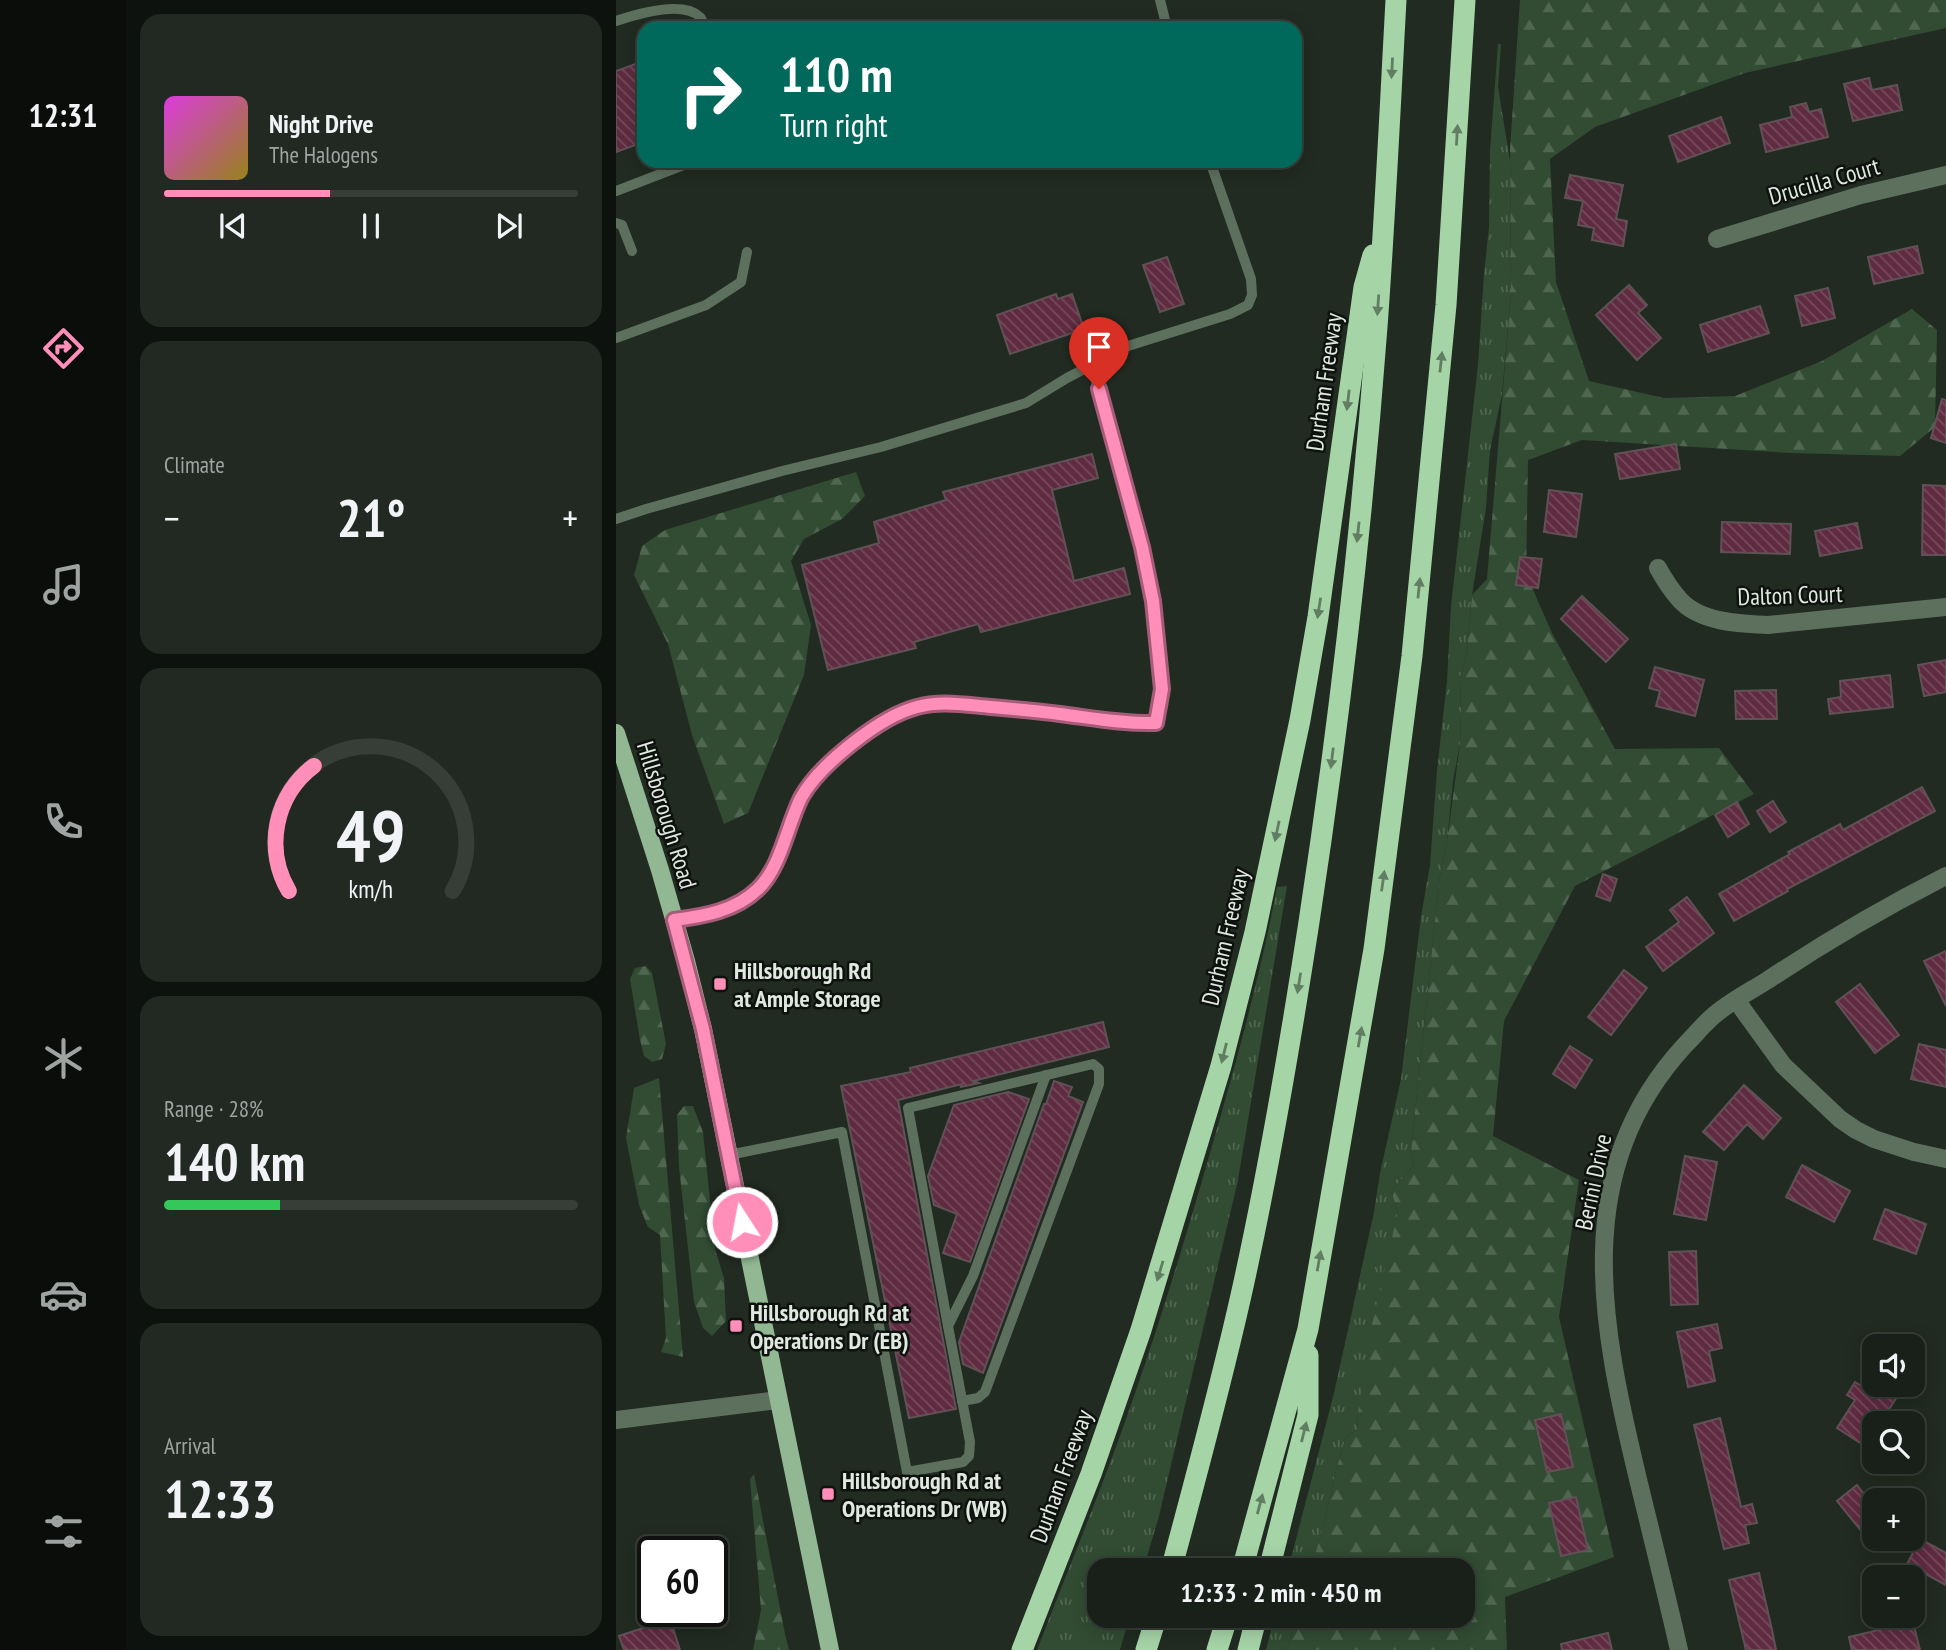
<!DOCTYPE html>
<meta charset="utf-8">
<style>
body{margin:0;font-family:"PT Sans Narrow",sans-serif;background:#222822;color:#f1f3f6;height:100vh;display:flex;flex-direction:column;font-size:26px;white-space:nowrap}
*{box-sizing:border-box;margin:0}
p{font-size:23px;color:#9fa3a2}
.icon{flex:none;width:38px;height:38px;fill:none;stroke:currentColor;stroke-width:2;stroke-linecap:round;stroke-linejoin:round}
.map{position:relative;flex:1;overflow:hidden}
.drawer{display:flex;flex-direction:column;gap:14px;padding:14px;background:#0e120e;width:490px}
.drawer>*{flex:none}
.banner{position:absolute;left:21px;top:21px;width:665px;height:147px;border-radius:21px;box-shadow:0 4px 18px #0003,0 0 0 2px #373e38;background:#00695c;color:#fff;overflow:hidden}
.controls{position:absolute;left:1246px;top:1334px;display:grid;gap:14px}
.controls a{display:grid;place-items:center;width:63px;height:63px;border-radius:14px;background:#192019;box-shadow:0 4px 18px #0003,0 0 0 2px #373e38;font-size:35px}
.speed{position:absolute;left:21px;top:1536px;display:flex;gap:14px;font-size:35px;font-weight:700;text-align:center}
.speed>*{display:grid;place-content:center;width:91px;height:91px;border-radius:50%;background:#192019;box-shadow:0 4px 18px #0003,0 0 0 2px #373e38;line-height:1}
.speed .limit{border:4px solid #111;border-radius:10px;background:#fff;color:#111}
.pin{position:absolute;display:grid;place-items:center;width:60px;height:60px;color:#fff;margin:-72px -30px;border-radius:50% 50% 50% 0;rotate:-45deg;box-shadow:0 0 7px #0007}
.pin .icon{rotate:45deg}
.me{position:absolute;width:77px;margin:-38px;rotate:349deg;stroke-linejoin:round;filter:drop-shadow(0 0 5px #0008)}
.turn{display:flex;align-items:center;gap:24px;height:147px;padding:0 28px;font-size:32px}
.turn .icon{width:91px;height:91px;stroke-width:2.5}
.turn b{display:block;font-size:49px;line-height:60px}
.big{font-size:52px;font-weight:600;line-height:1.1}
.drawer .widget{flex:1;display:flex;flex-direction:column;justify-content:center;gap:10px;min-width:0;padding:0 24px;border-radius:21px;background:#222822}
.drawer .dial{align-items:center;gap:0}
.dial svg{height:182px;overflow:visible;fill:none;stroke:#373e38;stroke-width:7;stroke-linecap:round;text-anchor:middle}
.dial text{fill:#f1f3f6;stroke:none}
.song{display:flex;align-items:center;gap:21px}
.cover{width:84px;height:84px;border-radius:10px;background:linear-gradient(135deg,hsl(300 70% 55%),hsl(50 70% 35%))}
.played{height:7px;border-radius:4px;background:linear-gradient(90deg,#ff8eb9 40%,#373e38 40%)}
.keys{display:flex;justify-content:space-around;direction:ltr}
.heat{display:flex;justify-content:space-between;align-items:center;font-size:38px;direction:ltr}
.charge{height:10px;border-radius:5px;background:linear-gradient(90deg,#34c759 28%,#373e38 0)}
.trip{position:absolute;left:471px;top:1558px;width:388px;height:70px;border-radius:21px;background:#192019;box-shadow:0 4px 18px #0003,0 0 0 2px #373e38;font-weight:600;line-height:70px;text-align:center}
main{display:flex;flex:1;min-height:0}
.tabs{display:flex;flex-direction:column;width:126px;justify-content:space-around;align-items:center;background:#0a0d0a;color:#9fa3a2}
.tabs .icon{width:49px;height:49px}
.tabs .active{color:#ff8eb9}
.tabs b{font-size:32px;color:#f1f3f6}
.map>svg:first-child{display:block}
.grass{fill:url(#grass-tufts)}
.forest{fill:url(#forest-firs)}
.building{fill:url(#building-back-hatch);stroke:#605156;stroke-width:2}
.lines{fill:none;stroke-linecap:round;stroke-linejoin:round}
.service{stroke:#5d705e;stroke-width:10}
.minor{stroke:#5d705e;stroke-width:18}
.primary{stroke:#91b892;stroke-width:18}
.motorway{stroke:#a5d4a7;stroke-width:21}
.oneway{fill:#617d62}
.route-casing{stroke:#a65c78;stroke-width:18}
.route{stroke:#ff8eb9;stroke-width:12}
.poi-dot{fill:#ff8eb9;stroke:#0e120e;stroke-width:2.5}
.labels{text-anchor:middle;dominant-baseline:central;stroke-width:5;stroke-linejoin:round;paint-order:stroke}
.street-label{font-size:24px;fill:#e1e8e1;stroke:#0e120e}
.poi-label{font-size:24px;font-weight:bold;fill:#e1e8e1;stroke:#0e120e;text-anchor:start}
</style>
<main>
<nav class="tabs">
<b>12:31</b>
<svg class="icon active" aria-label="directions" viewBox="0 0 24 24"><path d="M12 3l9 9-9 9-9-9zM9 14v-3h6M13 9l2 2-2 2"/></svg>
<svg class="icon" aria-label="music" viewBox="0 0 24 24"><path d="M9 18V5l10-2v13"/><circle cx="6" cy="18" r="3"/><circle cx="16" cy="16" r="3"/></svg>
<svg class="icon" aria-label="phone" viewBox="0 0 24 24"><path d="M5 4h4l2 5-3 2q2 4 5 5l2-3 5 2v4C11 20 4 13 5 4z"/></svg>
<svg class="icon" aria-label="climate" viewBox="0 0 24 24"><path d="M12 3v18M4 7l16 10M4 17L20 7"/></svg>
<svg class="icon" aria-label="car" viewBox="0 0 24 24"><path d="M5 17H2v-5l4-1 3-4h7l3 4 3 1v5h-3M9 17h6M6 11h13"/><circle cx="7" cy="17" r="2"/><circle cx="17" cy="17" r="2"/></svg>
<svg class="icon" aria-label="filters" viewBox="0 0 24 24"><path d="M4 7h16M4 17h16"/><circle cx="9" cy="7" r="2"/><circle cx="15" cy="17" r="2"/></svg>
</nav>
<section class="drawer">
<div class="widget">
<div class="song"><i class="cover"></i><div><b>Night Drive</b><p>The Halogens</p></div></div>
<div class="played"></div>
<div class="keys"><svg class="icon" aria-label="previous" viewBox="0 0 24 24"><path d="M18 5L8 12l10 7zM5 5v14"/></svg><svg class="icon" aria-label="pause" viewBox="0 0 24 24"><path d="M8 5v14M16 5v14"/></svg><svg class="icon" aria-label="next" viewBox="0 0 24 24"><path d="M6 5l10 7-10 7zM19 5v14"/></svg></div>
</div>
<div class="widget"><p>Climate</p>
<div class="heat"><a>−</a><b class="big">21°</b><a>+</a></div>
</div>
<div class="widget dial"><svg viewBox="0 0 100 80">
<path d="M14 69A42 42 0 1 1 86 69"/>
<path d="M14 69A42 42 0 0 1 25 14" stroke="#ff8eb9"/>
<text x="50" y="56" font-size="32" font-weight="700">49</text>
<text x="50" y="72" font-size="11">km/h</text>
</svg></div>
<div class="widget"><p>Range · 28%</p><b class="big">140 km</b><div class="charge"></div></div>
<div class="widget"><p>Arrival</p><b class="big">12:33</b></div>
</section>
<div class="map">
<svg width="1330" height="1650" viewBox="0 0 1330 1650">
<defs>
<pattern id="grass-tufts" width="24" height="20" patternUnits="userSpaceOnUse" patternTransform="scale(1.75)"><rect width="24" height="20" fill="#314c33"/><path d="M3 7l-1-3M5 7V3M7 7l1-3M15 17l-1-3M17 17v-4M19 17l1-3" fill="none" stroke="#4f6650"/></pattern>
<pattern id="forest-firs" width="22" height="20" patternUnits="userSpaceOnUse" patternTransform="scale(1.75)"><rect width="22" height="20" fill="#314c33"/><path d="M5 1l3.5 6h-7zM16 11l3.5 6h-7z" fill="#4f6650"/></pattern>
<pattern id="building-back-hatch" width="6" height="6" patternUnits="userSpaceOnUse" patternTransform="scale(1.75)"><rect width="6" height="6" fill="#5f2b40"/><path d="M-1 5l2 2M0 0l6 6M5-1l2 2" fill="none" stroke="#764a5b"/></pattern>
</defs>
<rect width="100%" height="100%" fill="#212b21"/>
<g class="grass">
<path d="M 882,44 L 885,44 L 882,87 L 894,161 L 895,293 L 886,395 L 874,450 L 870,508 L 856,595 L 851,651 L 844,678 L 845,709 L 844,744 L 837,781 L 831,841 L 823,882 L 795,1151 L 798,1166 L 775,1191 L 782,1212 L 741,1419 L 742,1429 L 730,1437 L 720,1470 L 706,1532 L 694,1570 L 672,1570 L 718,1393 L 758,1212 L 764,1173 L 785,1079 L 805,917 L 814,865 L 821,770 L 831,681 L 835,606 L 862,365 L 868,274 L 873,227 L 874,151 Z"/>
<path d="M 671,886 L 622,1180 L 543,1516 L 527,1570 L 483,1570 L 483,1615 L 514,1615 L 504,1650 L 421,1650 C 453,1567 487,1486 516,1402 C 546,1316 573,1227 598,1139 C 622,1056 645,972 661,887 Z"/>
<path d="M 659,1615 L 680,1615 L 671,1650 L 650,1650 Z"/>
</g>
<g class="forest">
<path d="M 904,0 L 1330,0 L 1330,28 L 1129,73 L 979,127 L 934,159 L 940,282 L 973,381 L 1048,398 L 1119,396 L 1206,361 L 1296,309 L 1321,330 L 1319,427 L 1284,456 L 1175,453 L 966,440 L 912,460 L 910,574 L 936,633 L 999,749 L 1103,748 L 1138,794 L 959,886 L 888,1021 L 877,1136 L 963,1180 L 943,1317 L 998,1557 L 889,1597 L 891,1650 L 671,1650 L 680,1615 L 847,1615 L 847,1570 L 694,1570 L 706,1532 L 720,1470 L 730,1437 L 742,1429 L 741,1419 L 755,1328 L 782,1212 L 775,1191 L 798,1166 L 795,1151 L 823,882 L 831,841 L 844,744 L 845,709 L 844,678 L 851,651 L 856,595 L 871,579 L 895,293 L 894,149 Z"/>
<path d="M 240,472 L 249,496 L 226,519 L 188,539 L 175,561 L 195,625 L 188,675 L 132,813 L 108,824 L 76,735 L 52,644 L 18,575 L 26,546 L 49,530 Z"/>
<path d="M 30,966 L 36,973 L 50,1044 L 46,1059 L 36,1062 L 28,1056 L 24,1040 L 14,979 L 19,968 Z"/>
<path d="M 43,1078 L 67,1357 L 45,1352 L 50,1338 L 44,1235 L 32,1227 L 23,1205 L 10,1138 L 18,1088 Z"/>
<path d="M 68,1106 L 77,1106 L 87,1132 L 99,1249 L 108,1278 L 110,1321 L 96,1336 L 87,1328 L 78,1302 L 63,1167 L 61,1115 Z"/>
<path d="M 138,1474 L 169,1634 L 173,1650 L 137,1650 L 145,1610 L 134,1479 Z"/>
</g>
<g class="building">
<path d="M 28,61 L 28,142 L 0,152 L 0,71 Z"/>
<path d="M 1253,78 L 1256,90 L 1281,85 L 1286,110 L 1237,121 L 1228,84 Z"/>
<path d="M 1190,103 L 1193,112 L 1205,109 L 1212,137 L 1150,152 L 1144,125 L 1176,117 L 1174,107 Z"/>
<path d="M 1105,117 L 1114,143 L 1062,162 L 1053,136 Z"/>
<path d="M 954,175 L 1007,185 L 1000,219 L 1011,221 L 1007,246 L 976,240 L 978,228 L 962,225 L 967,201 L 949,198 Z"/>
<path d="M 1301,246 L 1307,273 L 1258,284 L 1252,257 Z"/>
<path d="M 551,257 L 568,304 L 544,312 L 527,265 Z"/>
<path d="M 1013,285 L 1031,305 L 1022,313 L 1045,338 L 1021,360 L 980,315 Z"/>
<path d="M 1212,288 L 1219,318 L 1186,326 L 1179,296 Z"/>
<path d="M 440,294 L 442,299 L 456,294 L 468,329 L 394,354 L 381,315 Z"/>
<path d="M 1144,306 L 1153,333 L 1092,352 L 1084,325 Z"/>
<path d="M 1326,399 L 1330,400 L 1330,443 L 1315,438 Z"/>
<path d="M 1060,444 L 1064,469 L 1004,479 L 999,454 Z"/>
<path d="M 476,454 L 482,478 L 436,490 L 458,581 L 508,568 L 514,594 L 365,632 L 362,624 L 298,642 L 300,648 L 212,670 L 186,565 L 263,543 L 258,522 L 330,500 L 327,492 Z"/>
<path d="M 1307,485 L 1330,486 L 1330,555 L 1306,555 Z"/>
<path d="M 933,490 L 966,494 L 960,537 L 928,532 Z"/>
<path d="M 1106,522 L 1175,524 L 1174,554 L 1105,552 Z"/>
<path d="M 1241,523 L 1246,548 L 1204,556 L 1199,531 Z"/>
<path d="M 904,557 L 926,559 L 922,588 L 900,585 Z"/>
<path d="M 966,596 L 1012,639 L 990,662 L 945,619 Z"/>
<path d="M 1330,660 L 1330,692 L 1308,696 L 1302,665 Z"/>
<path d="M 1039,667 L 1088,680 L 1079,716 L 1040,706 L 1044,691 L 1033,688 Z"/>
<path d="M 1274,675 L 1277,707 L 1214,714 L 1212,699 L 1225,697 L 1224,681 Z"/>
<path d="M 1160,690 L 1161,719 L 1120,719 L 1119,691 Z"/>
<path d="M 1306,787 L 1319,811 L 1171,889 L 1172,891 L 1118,921 L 1103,894 L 1174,854 L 1172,852 L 1224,824 L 1227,830 Z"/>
<path d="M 1157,801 L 1170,822 L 1154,832 L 1141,811 Z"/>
<path d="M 1121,802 L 1133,824 L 1112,837 L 1099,815 Z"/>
<path d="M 987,874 L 1001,879 L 994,901 L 980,896 Z"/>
<path d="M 1071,897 L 1098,933 L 1047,971 L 1030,947 L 1063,922 L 1054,910 Z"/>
<path d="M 1330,951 L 1330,1006 L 1308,961 Z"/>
<path d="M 1008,970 L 1031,988 L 995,1035 L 972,1017 Z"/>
<path d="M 1244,984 L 1283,1035 L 1259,1053 L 1220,1002 Z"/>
<path d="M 487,1022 L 493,1047 L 357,1081 L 363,1083 L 345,1087 L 346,1084 L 282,1100 L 340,1409 L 293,1418 L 225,1086 L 295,1072 L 294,1068 Z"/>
<path d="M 1303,1044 L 1330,1050 L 1330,1087 L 1295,1079 Z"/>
<path d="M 954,1046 L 976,1060 L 959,1088 L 937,1074 Z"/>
<path d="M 438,1081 L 456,1087 L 452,1096 L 467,1102 L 367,1373 L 347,1364 L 343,1342 L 428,1104 L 430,1104 Z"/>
<path d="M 1128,1085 L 1165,1118 L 1147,1139 L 1131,1124 L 1108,1150 L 1087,1132 Z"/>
<path d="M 392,1092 L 413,1099 L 354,1262 L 327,1253 L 341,1214 L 318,1205 L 312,1176 L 338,1105 Z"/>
<path d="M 1069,1156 L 1101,1162 L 1090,1220 L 1058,1214 Z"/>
<path d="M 1186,1165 L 1234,1191 L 1218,1222 L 1170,1197 Z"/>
<path d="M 1269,1209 L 1310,1224 L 1300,1254 L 1258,1239 Z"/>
<path d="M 1080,1251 L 1082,1304 L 1055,1305 L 1053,1252 Z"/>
<path d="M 1101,1324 L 1106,1348 L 1093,1351 L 1099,1381 L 1072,1387 L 1061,1332 Z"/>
<path d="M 1254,1380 L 1258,1384 L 1261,1384 L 1281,1397 L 1264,1423 L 1258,1423 L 1258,1432 L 1249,1446 L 1221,1428 L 1239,1400 L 1231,1395 L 1239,1382 L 1249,1388 Z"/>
<path d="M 945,1414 L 957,1467 L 931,1472 L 919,1420 Z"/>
<path d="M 1104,1418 L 1125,1507 L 1136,1504 L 1141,1523 L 1129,1525 L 1133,1543 L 1108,1549 L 1078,1425 Z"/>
<path d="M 1241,1485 L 1258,1507 L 1258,1547 L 1221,1501 Z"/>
<path d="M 960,1497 L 972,1550 L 945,1556 L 933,1503 Z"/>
<path d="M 1304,1539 L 1330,1553 L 1330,1585 L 1291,1564 Z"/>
<path d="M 1143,1573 L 1156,1630 L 1160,1650 L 1130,1650 L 1113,1580 Z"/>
<path d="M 54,1619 L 64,1650 L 8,1650 L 3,1636 Z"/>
<path d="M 1297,1622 L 1304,1650 L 1236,1650 L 1233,1637 Z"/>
<path d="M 992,1633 L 996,1650 L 946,1650 L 945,1644 Z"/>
</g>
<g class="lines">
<g class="service">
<path d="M 544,0 L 551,28"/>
<path d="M 0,21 C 21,14 67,0 84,17 C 87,20 87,24 88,28"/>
<path d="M 0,191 L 78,161"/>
<path d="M 0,223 L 6,225 L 16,251"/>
<path d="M 0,338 L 90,305 L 125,282 L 131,252"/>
<path d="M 0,519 L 30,509 L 166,471 L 265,447 L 410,403 L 451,378 L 512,346 L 614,314 L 632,305 L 636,295 L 635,279 L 594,161"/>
<path d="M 58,920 C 89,916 119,911 142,889 C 166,866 170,826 185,798 C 203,765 265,716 301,707 C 323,701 348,704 370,706 C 396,709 423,711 450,714 C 480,718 509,724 540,723 L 546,689 L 537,601 L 526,547 L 490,413 L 475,365"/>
<path d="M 113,1155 L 226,1132 L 291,1472 L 347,1462 L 353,1456 L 354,1442 L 332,1326 L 357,1276 L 430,1075"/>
<path d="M 332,1326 L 292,1108 L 477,1064 L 483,1069 L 483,1084 L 369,1392 L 362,1398 L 346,1401"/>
</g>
<g class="minor">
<path d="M 1101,239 L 1245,195 L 1330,175"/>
<path d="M 1042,568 C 1048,579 1055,590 1064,600 C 1084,622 1123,624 1152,625 L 1330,607"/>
<path d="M 1120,1000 L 1167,1065 L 1224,1119 L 1240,1130 L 1258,1139 L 1298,1152 L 1330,1159"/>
<path d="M 0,1420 L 162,1400"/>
<path d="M 1063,1650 C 1050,1592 1035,1533 1021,1475 C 985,1324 953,1171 1069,1045 C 1078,1036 1086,1026 1095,1018 C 1111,1003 1133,992 1152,980 C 1209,942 1269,907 1330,876"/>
</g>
<path class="primary" d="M 0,733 L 44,870 L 70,961 L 87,1029 L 214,1650"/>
<g class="motorway">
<path d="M 555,1570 C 580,1477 605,1385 626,1291 C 653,1169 674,1045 693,922 C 723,725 746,526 761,327 C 769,218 774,109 780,0"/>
<path d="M 626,1570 L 692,1329 L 758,949 L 796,656 L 830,305 L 849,0"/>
<path d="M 653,1570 L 692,1415 L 692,1355"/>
<path d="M 406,1650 L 475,1474 L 525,1330 L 605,1066 L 639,932 L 684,720 L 702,617 L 748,287 L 757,255"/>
<path d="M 530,1650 L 541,1615"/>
<path d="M 601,1650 L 612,1615"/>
<path d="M 632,1650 L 641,1615"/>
</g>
</g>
<defs><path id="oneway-solid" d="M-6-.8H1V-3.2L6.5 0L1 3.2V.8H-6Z" transform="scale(1.75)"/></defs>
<g class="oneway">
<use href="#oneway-solid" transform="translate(776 68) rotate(93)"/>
<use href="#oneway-solid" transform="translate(841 135) rotate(-87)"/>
<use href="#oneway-solid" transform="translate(762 305) rotate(94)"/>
<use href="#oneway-solid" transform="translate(825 362) rotate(-84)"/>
<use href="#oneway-solid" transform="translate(732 400) rotate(97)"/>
<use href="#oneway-solid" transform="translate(742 532) rotate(96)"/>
<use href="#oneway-solid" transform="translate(803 588) rotate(-84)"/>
<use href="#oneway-solid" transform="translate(703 608) rotate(99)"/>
<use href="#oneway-solid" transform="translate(716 758) rotate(97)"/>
<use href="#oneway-solid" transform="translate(661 831) rotate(102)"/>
<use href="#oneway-solid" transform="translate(767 881) rotate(-82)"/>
<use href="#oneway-solid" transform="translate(683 983) rotate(99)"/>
<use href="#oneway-solid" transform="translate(744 1037) rotate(-80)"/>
<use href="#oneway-solid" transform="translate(608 1053) rotate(104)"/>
<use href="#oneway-solid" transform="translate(703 1261) rotate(-80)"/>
<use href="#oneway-solid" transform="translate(544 1271) rotate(107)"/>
<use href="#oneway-solid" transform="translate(688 1432) rotate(-76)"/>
<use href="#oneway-solid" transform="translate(644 1504) rotate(-75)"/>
</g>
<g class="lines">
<g class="route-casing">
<path id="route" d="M 126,1222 L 87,1029 L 58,920 C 89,916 119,911 142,889 C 165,867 171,826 185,798 C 203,765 265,716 301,707 C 324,700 351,705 375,707 C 398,709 421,711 444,714 C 476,718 508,724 540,723 L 546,689 L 537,601 L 526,547 L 483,389"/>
</g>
<use href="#route" class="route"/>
</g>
<g class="poi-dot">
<rect x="97" y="977" width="14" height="14" rx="3.5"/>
<rect x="113" y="1319" width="14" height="14" rx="3.5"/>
<rect x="205" y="1487" width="14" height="14" rx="3.5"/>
</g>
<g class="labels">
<g class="street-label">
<text transform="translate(1208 181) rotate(-16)">Drucilla Court</text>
<text transform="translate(708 382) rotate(-82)">Durham Freeway</text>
<text transform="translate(1174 595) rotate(-2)">Dalton Court</text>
<text transform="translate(51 815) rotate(73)">Hillsborough Road</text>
<text transform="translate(609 937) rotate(-77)">Durham Freeway</text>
<text transform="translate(977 1182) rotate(-78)">Berini Drive</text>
<text transform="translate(445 1476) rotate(-70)">Durham Freeway</text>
</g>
<g class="poi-label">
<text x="118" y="970">Hillsborough Rd<tspan x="118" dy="28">at Ample Storage</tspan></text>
<text x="134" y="1312">Hillsborough Rd at<tspan x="134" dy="28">Operations Dr (EB)</tspan></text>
<text x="226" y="1480">Hillsborough Rd at<tspan x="226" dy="28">Operations Dr (WB)</tspan></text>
</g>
</g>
</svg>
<div class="controls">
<a><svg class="icon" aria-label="sound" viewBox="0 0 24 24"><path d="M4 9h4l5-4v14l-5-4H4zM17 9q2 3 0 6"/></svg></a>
<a><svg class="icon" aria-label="search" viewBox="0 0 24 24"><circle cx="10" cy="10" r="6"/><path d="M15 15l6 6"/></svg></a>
<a>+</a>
<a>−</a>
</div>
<div class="speed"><div class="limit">60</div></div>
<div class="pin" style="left:483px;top:389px;background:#d93025"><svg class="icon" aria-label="arrive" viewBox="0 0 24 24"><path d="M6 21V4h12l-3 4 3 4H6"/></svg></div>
<svg class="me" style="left:126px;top:1222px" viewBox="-20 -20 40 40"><circle r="17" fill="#ff8eb9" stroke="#fff" stroke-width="3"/><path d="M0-11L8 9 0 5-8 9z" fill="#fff"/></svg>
<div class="trip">12:33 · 2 min · 450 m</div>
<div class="banner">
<div class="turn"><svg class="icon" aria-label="right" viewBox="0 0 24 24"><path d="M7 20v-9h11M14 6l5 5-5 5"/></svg><div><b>110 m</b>Turn right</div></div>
</div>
</div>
</main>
